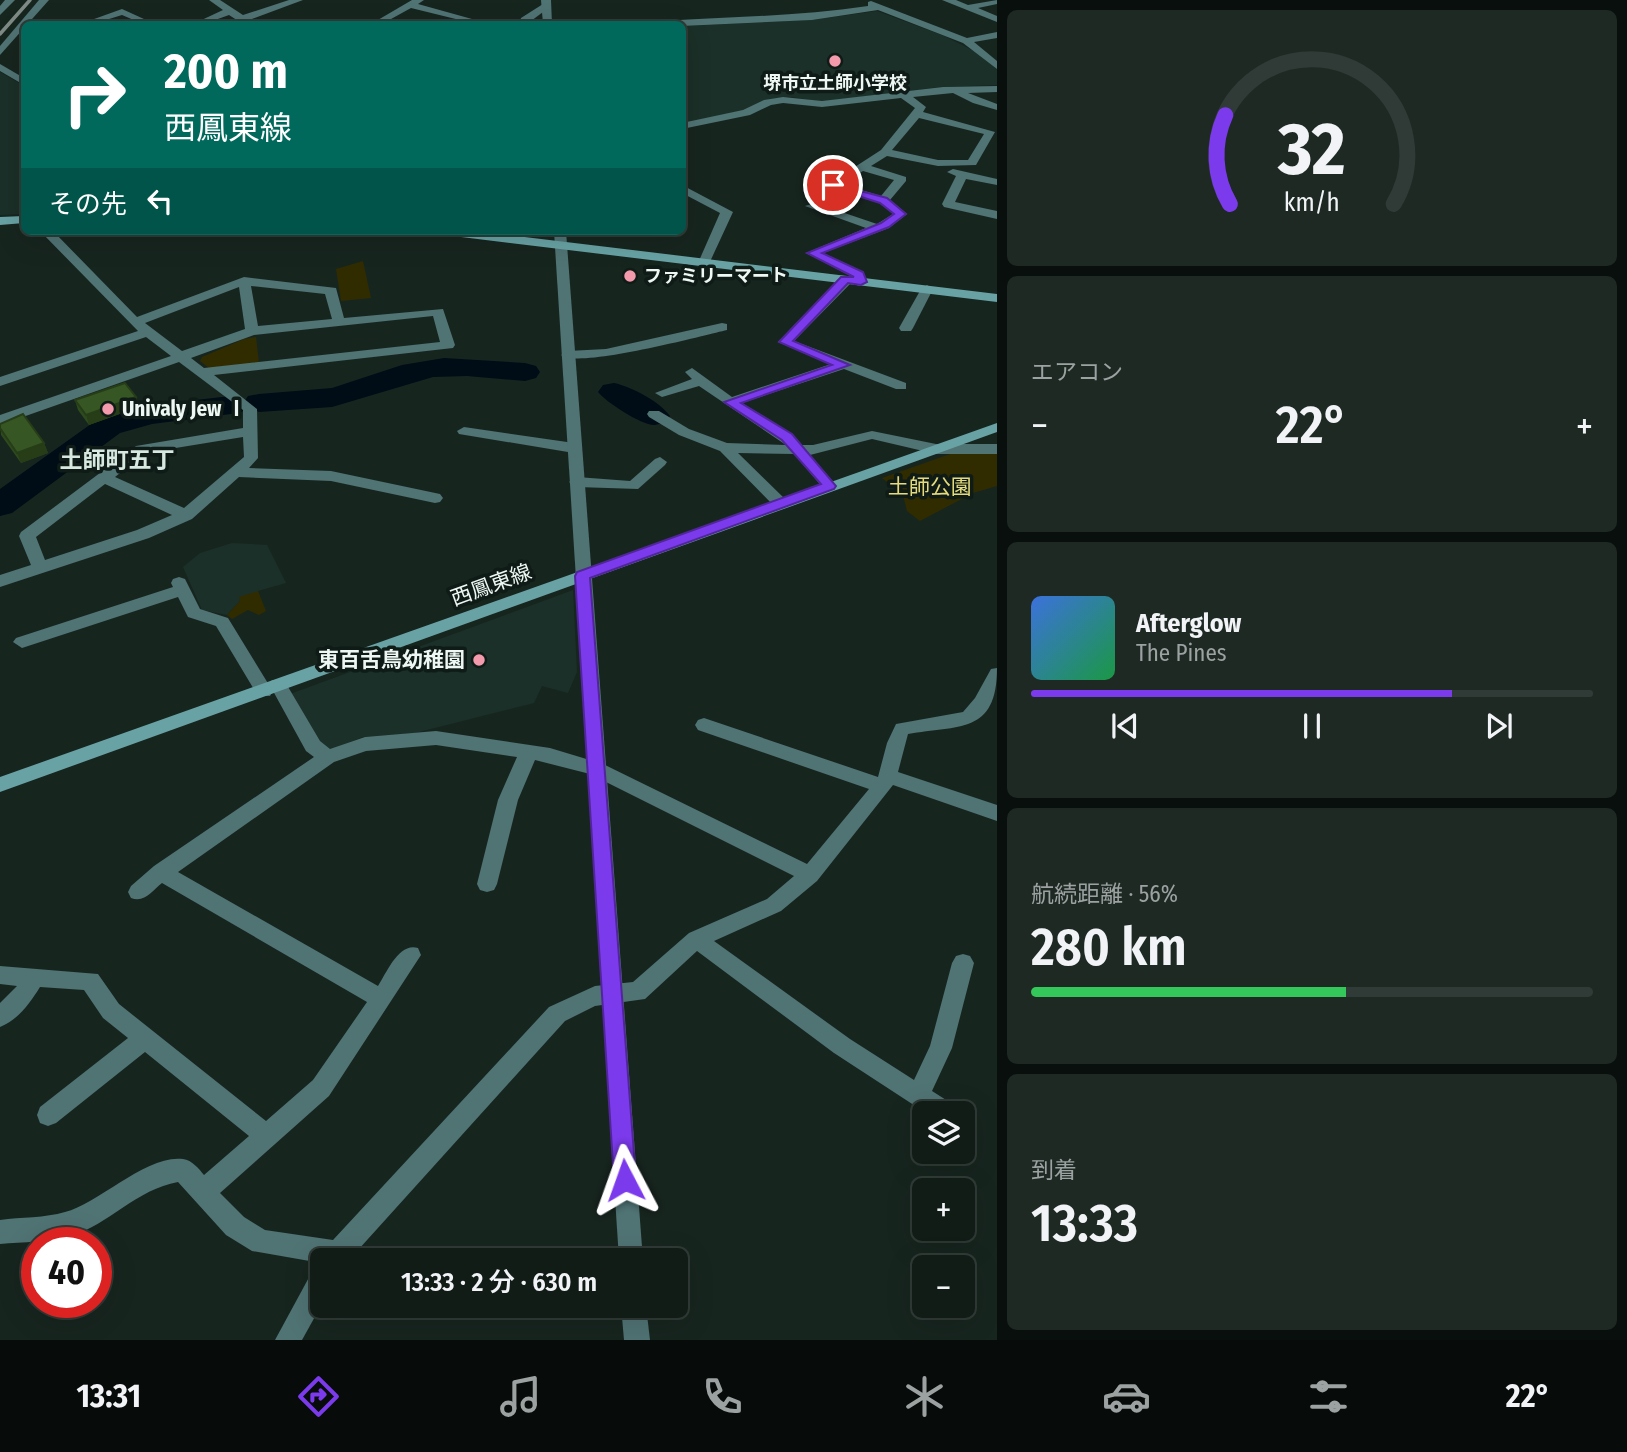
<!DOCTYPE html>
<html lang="ja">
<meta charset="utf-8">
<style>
body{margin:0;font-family:"Fira Sans Condensed","Noto Sans JP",sans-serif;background:#1e2924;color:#f1f3f6;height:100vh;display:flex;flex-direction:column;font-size:26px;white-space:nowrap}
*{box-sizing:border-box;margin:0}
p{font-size:23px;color:#9ca1a1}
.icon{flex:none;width:38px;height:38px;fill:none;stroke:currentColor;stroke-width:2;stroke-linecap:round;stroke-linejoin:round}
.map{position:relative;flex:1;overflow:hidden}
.side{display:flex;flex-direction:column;gap:10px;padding:10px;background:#090f0d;width:630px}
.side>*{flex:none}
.hud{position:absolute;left:21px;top:21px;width:665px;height:214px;border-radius:10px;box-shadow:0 7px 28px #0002,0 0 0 2px #303a36;background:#00695c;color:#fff;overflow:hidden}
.fabs{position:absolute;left:912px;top:1101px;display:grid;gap:14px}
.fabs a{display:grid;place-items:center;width:63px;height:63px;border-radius:10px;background:#111c17;box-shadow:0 7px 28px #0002,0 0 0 2px #303a36;font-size:35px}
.speed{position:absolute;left:21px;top:1227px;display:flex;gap:14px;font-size:35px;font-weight:700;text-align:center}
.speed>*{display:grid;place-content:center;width:91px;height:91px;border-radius:50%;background:#111c17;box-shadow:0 7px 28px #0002,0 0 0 2px #303a36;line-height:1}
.speed .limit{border:10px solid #d22;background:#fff;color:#111}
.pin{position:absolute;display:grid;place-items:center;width:60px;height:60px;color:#fff;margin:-30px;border:4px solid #fff;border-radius:50%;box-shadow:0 2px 7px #0007}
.me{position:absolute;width:77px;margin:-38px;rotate:356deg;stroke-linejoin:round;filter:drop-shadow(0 0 5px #0008)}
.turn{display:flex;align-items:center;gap:24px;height:147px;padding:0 28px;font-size:32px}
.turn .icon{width:91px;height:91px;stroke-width:2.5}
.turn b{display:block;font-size:49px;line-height:60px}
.then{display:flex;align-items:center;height:66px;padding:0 28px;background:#0003;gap:14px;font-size:26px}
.big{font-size:52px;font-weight:600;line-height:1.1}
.side .tile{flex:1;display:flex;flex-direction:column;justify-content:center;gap:10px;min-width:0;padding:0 24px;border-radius:10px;background:#1e2924}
.side .dial{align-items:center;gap:0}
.dial svg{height:182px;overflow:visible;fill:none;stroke:#303a36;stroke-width:7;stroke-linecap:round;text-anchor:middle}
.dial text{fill:#f1f3f6;stroke:none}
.song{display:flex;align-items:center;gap:21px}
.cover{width:84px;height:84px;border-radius:10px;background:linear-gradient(135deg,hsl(220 70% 55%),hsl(140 70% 35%))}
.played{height:7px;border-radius:4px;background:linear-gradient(90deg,#7c3aed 75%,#303a36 75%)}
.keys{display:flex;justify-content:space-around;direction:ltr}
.heat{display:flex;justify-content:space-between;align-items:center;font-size:38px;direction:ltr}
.charge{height:10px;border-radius:5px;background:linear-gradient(90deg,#34c759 56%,#303a36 0)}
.trip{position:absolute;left:310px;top:1248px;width:378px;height:70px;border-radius:10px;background:#111c17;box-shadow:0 7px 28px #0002,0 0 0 2px #303a36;font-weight:600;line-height:70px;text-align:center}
.tabs{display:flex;height:112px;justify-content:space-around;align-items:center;background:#070b09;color:#9ca1a1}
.tabs .icon{width:49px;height:49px}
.tabs .on{color:#7c3aed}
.tabs b{font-size:32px;color:#f1f3f6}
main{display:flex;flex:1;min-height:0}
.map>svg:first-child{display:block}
.built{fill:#1b3028}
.green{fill:#312c00}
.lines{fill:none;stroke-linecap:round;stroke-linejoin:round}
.river{fill:#000c16;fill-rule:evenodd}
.minor{fill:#507374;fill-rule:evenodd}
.tertiary{fill:#507374;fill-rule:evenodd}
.secondary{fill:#68a2a4;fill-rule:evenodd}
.rail{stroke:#7e8a85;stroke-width:3.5}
.wall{fill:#2e4b1e}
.shaded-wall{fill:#263d18}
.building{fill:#365723;stroke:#263d18;stroke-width:2}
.route{fill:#7c3aed;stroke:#51269a;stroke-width:2}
.poi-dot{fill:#f39aac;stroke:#0e1b16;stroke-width:2.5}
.labels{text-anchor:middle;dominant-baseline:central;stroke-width:7;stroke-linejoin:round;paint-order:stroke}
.far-poi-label{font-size:18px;font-weight:bold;fill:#eef7f3;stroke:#0e1b16}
.poi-label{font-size:21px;font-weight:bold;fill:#eef7f3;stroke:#0e1b16;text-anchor:start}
.park-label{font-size:21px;fill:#e5db7b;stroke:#0e1b16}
.street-label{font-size:21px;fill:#eef7f3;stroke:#0e1b16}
.neighbourhood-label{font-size:23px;font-weight:bold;fill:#d6e8e0;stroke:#0e1b16}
</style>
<main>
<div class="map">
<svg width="997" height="1340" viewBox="0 0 997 1340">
<rect width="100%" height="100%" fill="#17251f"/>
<g class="built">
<path d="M 877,11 L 942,35 L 980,54 L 997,69 L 997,85 L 940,87 L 822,102 L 792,97 L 769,99 L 753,109 L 683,125 L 683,26 L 811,20 Z"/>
<path d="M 0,72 L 24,86 L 24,214 L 0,215 Z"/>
<path d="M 232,543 L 267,545 L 286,583 L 258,591 L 259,595 L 240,601 L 227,615 L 202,610 L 183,567 L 200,553 Z"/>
<path d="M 573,590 L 577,672 L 568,693 L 542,686 L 534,703 L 415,733 L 363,737 L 328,751 L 319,742 L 290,694 Z"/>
</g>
<g class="green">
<path d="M 363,261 L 371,298 L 341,301 L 336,269 Z"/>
<path d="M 256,337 L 259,363 L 209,368 L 200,361 L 202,357 L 244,339 Z"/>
<path d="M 997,452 L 997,486 L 973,493 L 920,521 L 907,511 L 903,495 L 882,478 L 953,453 Z"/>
<path d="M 258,591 L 266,611 L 259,615 L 248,610 L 232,619 L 227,615 L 240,601 L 239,597 Z"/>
</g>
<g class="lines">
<g class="river">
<path d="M 444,358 L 525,363 L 536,366 L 540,372 L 536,378 L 525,381 L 467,376 L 433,377 L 332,407 L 259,412 L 246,406 L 242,412 L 231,414 L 152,424 L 120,433 L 12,513 L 0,516 L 0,489 L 98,419 L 151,405 L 231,396 L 244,402 L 248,396 L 259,394 L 332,388 L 402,365 Z"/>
<path d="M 614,383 C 632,387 659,401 670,416 L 665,423 C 664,423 655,425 654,425 C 641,425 606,402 598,392 L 603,385 Z"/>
</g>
<g class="minor">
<path d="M 209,0 L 220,0 L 243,15 L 289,0 L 303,0 L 249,20 L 253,24 L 243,24 L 229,15 L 204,24 L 193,24 L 223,10 Z"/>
<path d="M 412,0 L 424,0 L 418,4 L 490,24 L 476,24 L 411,8 L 382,24 L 371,24 Z"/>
<path d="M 942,0 L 956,0 L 968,5 L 997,0 L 997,4 L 978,8 L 997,16 L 997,22 Z"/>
<path d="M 871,1 L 967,38 L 997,32 L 997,38 L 974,42 L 997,61 L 997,69 L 963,43 L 878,10 L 812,20 L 682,26 L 658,24 L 663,21 C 731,17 800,16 868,6 L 868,2 Z"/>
<path d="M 543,4 L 551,6 L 527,24 L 519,24 L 521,18 Z"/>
<path d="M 122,9 L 155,24 L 143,24 L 122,15 L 93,24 L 83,23 Z"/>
<path d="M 0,64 L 24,78 L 24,85 L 0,71 Z"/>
<path d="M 997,86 L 997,92 L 968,93 L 997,104 L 997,110 L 973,103 L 953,93 L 913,97 L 926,107 L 923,112 L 995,132 L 976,165 L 938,166 L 887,156 L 871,166 L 906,177 L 906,181 L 890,200 L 907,214 L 889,228 L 823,253 L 863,272 L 867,282 L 861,286 L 856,285 L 853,277 L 806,253 L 866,228 L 805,206 L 815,203 L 877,224 L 893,214 L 879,202 L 827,185 L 881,150 L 915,108 L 901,98 L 822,107 L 783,103 L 771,105 L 750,115 L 682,129 L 682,123 L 743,110 L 764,100 L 783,97 L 822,101 L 943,87 ZM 919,118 L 984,134 L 968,160 L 938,160 L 892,150 ZM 863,171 L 894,180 L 881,196 L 842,184 Z"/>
<path d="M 953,169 L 997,179 L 997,185 L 966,179 L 955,202 L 997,211 L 997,219 L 944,207 L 942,204 L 956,176 L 947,172 Z"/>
<path d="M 682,185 L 733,212 L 708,266 L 700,266 L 698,263 L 720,213 L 682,193 Z"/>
<path d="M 40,231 L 53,231 L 137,317 L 244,277 L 336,288 L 344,318 L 443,309 L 455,345 L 453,348 L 214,375 L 257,409 L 258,458 L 249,468 L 331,471 L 440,494 L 443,498 L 440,502 L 435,503 L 331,481 L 239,477 L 192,519 L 149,538 L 0,587 L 0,575 L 31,565 L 19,536 L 21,532 L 136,446 L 243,428 L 243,410 L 179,362 L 0,425 L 0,415 L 171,356 L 146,337 L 0,386 L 0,377 L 138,331 ZM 251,286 L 325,294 L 332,319 L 258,326 ZM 239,287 L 245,329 L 182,351 L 145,323 ZM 433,316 L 440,342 L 204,368 L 191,358 L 254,335 ZM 243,437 L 244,457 L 184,508 L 115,477 L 145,453 ZM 105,484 L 172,515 L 137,530 L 45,560 L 36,537 Z"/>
<path d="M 846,276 L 851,277 L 851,283 L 794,341 L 906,383 L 906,389 L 896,389 L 844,369 L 742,403 L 792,434 L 802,445 L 813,445 L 872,431 L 936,444 L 997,444 L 997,454 L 936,454 L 872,439 L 810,455 L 837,486 L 829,491 L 824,489 L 794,454 L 738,453 L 785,499 L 788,503 L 785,507 L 775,507 L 720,451 L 679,435 L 649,417 L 647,414 L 649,411 L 659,411 L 689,429 L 727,443 L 786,445 L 699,386 L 662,397 L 655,393 L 692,379 L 685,372 L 692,368 L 732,397 L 831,364 L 778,342 L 841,277 Z"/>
<path d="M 927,285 L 933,289 L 913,328 L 911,331 L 901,331 L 899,328 L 921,289 Z"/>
<path d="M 722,323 L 727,324 L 727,330 C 701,336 578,369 561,355 L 568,351 L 606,349 Z"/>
<path d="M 464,427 L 574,443 L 581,448 L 574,453 L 459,434 L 457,431 Z"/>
<path d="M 660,457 L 667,462 L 665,465 L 638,489 L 577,487 L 569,482 L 577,477 L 630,481 L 655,459 Z"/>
<path d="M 179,577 L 185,579 L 200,609 L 228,618 L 269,685 L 272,680 L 284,680 L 320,741 L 330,749 L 365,737 L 436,731 L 550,748 L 603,764 L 807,864 L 869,789 L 698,730 L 695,725 L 698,720 L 704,718 L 878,777 L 887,743 L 896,724 L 963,712 L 975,698 L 991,669 L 997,668 C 997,735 958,725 908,734 L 898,772 L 997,805 L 997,821 L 893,785 L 817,881 L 781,911 L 714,941 L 850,1039 L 914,1080 L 930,1046 L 952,963 L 956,956 L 963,954 L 970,956 L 974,963 L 952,1048 L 932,1091 L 954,1105 L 957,1113 L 926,1113 L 834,1053 L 697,951 L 645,999 L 595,1006 L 565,1021 L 349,1260 L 322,1260 L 322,1266 L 321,1263 L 252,1251 L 226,1235 L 178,1182 C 137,1189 108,1225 71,1236 C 49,1242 23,1242 0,1244 L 0,1220 C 21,1217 45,1218 65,1212 C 98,1204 147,1154 183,1159 C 192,1160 199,1169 204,1175 L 249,1136 L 145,1052 L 56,1123 L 48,1126 L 40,1123 L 37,1115 L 40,1107 L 128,1038 L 103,1018 L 84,990 L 40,987 C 30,1003 18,1020 0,1027 L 0,1003 L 17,986 L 0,984 L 0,966 L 98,974 L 119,1004 L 266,1121 L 313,1080 L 367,1002 L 162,883 C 152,891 145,903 131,898 L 128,892 L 131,886 L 154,866 L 314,757 L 306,751 L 273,691 L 270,696 L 258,696 L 216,626 L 188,617 L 178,597 L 22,648 L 13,642 L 16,638 L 173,587 L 171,583 L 173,579 ZM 436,745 L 517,757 L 498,800 L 477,884 L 480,890 L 487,892 L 494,890 L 497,884 L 518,800 L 535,760 L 590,774 L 794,876 L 767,899 L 689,933 L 633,982 L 595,986 L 549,1007 L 333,1240 L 265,1230 L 244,1217 L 220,1193 L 329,1096 L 421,955 L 418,948 C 399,942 387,972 378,986 L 178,872 L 334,762 L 366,751 Z"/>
<path d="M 322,1267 L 322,1304 L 302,1340 L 275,1340 L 313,1270 Z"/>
</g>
<g class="tertiary">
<path d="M 5,0 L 15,0 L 0,15 L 0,6 Z"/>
<path d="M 39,0 L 49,0 L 0,55 L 0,46 Z"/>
<path d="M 541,0 L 551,0 L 552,24 L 543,24 Z"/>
<path d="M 554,231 L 566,231 L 643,1260 L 619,1260 Z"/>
<path d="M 621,1306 L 646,1306 L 650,1340 L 624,1340 Z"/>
</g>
<g class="secondary">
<path d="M 0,217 L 24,216 L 24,223 L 0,225 Z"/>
<path d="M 439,231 L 475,231 L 997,294 L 997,302 L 445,235 Z"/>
<path d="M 997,423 L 997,432 L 0,792 L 0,777 Z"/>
</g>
<path class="rail" d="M 0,34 L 30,0"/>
</g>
<g class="wall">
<path d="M 136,397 L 139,407 L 89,425 L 78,410 L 75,400 Z"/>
<path d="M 0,424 L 44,443 L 48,453 L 21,463 L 1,435 Z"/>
</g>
<g class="shaded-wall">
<path d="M 136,397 L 139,407 L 89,425 L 86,415 Z"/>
<path d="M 44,443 L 48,453 L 21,463 L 17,453 Z"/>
</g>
<g class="building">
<path d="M 125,383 L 136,397 L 86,415 L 75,400 Z"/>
<path d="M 23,414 L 44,443 L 17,453 L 0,428 L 0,424 Z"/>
</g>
<path class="route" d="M 830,183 L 887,198 L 906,214 L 889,227 L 822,253 L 863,272 L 867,282 L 861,285 L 848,283 L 793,341 L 850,365 L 741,403 L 792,434 L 836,486 L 834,489 L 590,578 L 636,1180 L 633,1187 L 625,1190 L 617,1187 L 614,1180 L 575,576 L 577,572 L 821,484 L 782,440 L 724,402 L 832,365 L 779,342 L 841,277 L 854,277 L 807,253 L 881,223 L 894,214 L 880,203 L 830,187 Z"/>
<g class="poi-dot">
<circle cx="835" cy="61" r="7"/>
<circle cx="630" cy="276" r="7"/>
<circle cx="108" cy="409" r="7"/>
<circle cx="479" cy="660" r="7"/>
</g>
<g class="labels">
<g class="far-poi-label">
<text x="835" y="83">堺市立土師小学校</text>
<text x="644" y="276" text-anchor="start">ファミリーマート</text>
</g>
<g class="poi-label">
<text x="122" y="409">Univaly Jew Ⅰ</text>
<text x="465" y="660" text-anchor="end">東百舌鳥幼稚園</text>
</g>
<g class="park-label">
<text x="930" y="487">土師公園</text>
</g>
<g class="street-label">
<text transform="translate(491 585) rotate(-20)">西鳳東線</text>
</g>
<g class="neighbourhood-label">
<text x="117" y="460">土師町五丁</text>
</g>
</g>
</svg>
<div class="fabs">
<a><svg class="icon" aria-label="layers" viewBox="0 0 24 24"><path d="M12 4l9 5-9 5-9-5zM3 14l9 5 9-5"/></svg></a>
<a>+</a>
<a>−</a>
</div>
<div class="speed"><div class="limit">40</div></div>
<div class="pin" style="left:833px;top:185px;background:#d93025"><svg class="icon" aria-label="arrive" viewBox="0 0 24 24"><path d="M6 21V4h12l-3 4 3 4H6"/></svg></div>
<svg class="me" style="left:625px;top:1180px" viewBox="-20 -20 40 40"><path d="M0-17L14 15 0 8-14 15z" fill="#7c3aed" stroke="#fff" stroke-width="4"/></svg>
<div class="trip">13:33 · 2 分 · 630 m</div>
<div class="hud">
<div class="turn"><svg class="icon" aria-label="right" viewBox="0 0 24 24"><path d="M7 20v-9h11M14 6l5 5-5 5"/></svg><div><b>200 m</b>西鳳東線</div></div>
<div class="then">その先<svg class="icon" aria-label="left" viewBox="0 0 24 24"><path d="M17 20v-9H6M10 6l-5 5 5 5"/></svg></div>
</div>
</div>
<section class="side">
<div class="tile dial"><svg viewBox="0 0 100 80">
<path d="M14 69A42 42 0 1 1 86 69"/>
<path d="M14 69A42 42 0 0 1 12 30" stroke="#7c3aed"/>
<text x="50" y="56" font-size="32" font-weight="700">32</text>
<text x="50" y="72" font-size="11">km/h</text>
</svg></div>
<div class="tile"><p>エアコン</p>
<div class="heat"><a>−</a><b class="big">22°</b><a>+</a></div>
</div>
<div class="tile">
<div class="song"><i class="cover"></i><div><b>Afterglow</b><p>The Pines</p></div></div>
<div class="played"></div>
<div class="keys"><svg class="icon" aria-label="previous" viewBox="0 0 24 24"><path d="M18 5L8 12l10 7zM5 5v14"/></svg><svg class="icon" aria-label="pause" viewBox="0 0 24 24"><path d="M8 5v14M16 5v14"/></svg><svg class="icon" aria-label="next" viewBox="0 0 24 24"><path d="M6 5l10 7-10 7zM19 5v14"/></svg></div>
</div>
<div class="tile"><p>航続距離 · 56%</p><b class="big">280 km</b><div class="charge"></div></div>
<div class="tile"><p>到着</p><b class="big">13:33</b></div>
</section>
</main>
<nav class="tabs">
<b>13:31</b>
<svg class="icon on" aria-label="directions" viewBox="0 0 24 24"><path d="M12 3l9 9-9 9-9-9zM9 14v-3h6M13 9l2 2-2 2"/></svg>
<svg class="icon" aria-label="music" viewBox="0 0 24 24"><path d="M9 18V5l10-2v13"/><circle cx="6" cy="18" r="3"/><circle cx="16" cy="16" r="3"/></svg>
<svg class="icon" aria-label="phone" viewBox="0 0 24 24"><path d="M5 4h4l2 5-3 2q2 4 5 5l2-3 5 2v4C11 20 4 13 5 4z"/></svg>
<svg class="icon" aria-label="climate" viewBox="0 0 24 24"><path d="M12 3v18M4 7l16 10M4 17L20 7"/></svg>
<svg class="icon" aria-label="car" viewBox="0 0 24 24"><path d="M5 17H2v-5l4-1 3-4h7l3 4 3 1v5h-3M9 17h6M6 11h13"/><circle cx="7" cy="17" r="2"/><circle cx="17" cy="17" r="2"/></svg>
<svg class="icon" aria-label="filters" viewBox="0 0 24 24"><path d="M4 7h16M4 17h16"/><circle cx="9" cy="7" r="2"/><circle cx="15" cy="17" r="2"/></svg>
<b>22°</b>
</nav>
